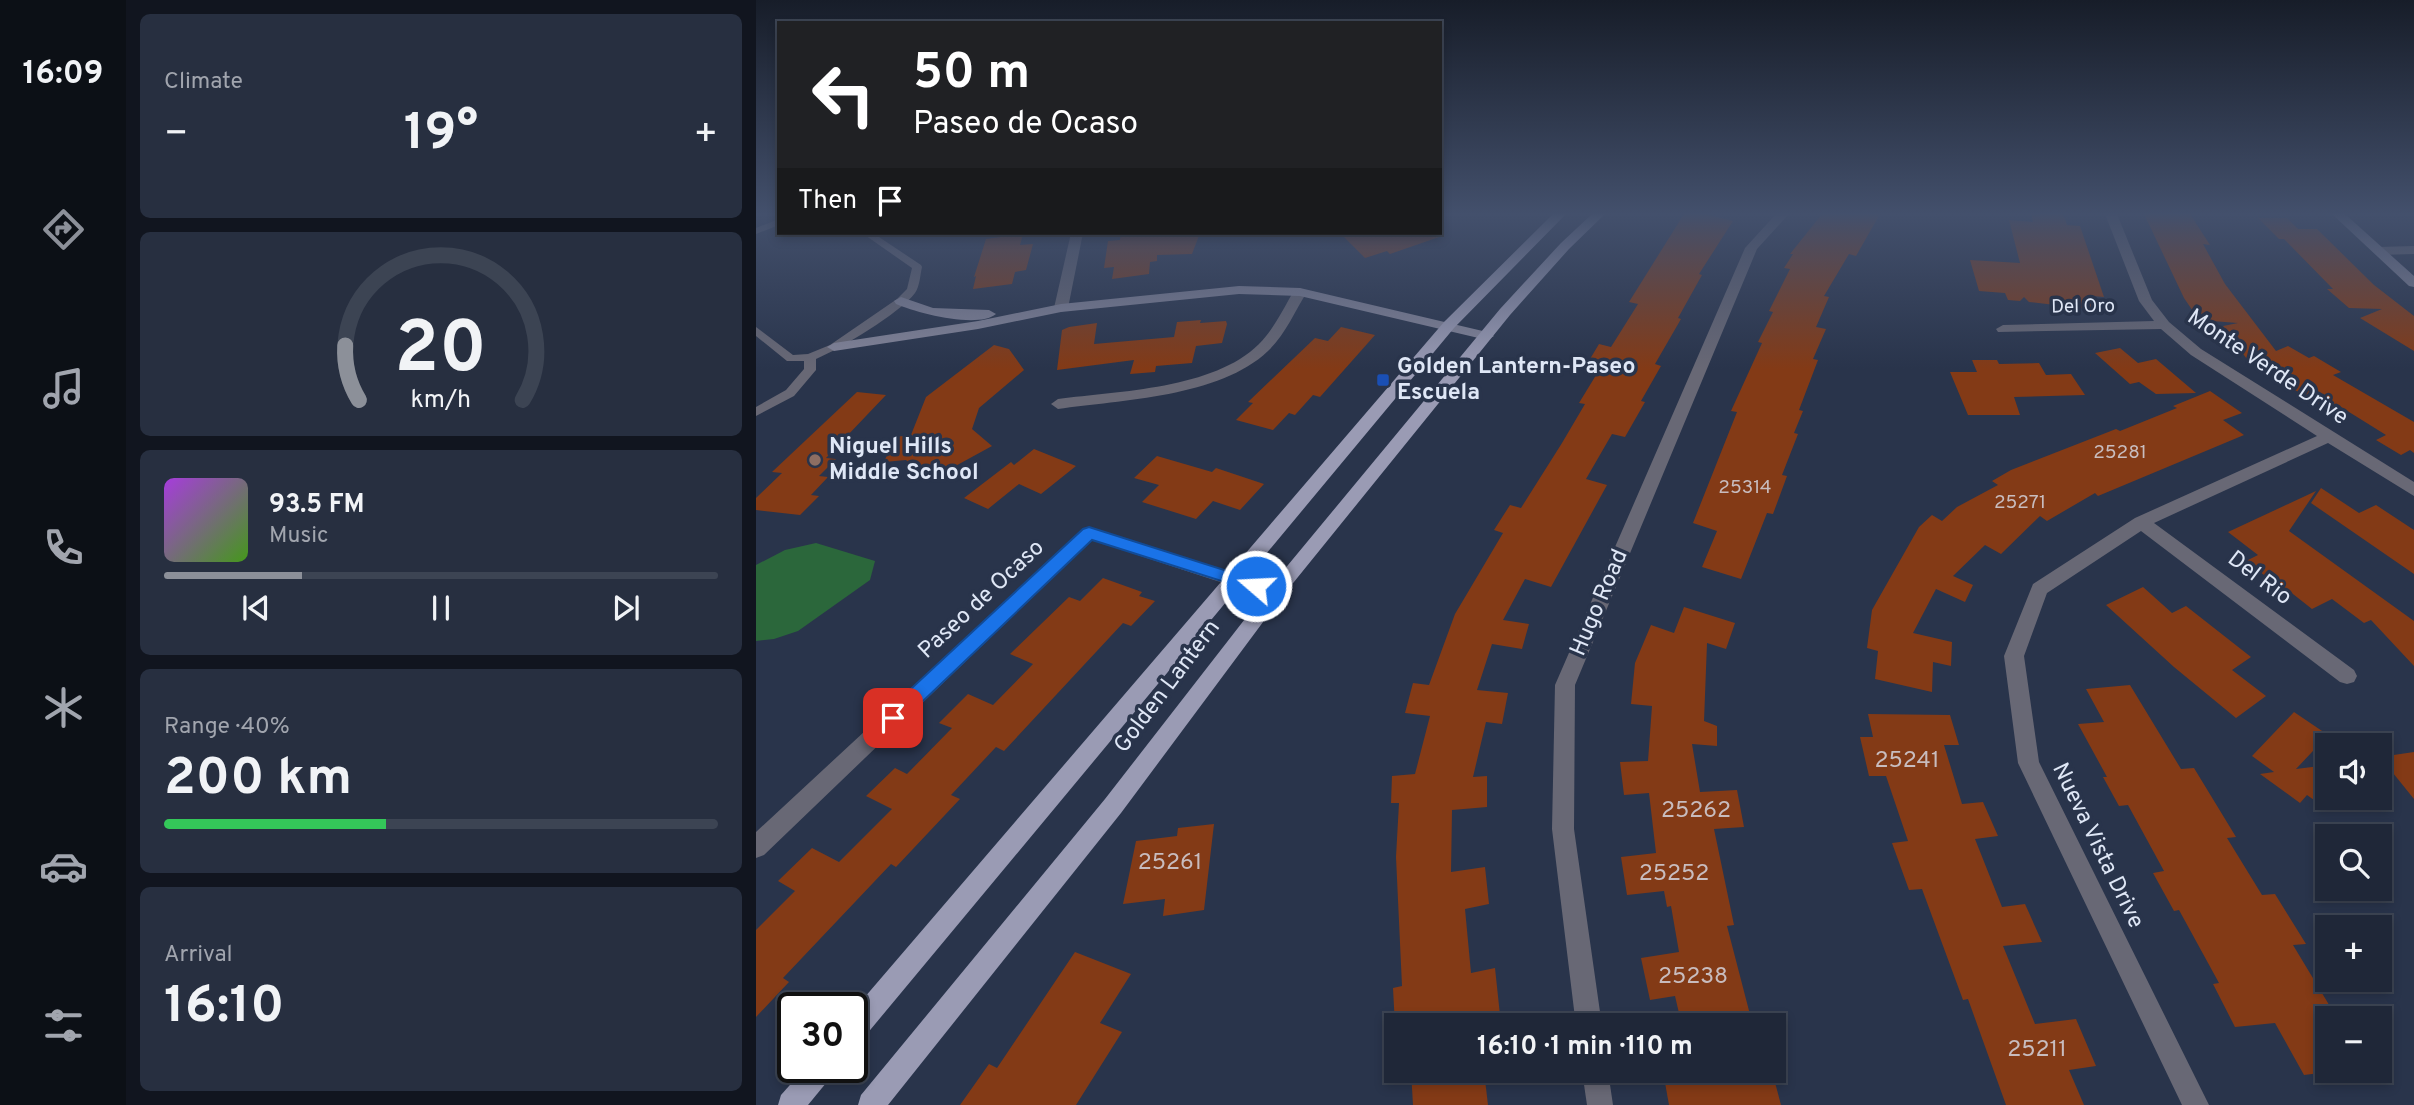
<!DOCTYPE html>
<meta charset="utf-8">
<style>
body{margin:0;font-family:Overpass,sans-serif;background:#272f40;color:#f1f3f6;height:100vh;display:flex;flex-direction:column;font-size:26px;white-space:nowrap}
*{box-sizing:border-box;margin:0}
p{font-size:23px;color:#a1a5ae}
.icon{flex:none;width:38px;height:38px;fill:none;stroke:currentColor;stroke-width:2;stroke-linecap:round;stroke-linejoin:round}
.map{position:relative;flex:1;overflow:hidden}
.side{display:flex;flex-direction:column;gap:14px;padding:14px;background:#11151f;width:630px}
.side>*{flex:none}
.top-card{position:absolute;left:21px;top:21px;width:665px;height:214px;border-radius:0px;box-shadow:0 4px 10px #0003,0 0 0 2px #3c4453;background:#202124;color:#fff;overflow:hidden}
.tools{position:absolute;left:1559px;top:733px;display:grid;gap:14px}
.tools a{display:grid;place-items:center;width:77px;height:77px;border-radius:0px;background:#1f2738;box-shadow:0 4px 10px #0003,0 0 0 2px #3c4453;font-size:35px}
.speed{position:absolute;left:21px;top:992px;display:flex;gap:14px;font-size:35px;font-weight:700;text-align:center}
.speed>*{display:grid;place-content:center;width:91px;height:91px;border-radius:50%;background:#1f2738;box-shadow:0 4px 10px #0003,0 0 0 2px #3c4453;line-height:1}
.speed .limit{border:4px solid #111;border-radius:10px;background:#fff;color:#111}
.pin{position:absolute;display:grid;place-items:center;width:60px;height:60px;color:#fff;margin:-30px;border-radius:14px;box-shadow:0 4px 10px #0006}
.me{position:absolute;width:77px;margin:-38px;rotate:289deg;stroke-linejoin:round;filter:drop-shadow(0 0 5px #0008)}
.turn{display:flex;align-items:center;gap:24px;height:147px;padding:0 21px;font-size:32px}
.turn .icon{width:91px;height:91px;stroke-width:2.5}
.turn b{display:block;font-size:49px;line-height:60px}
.then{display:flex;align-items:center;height:66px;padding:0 21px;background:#0003;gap:14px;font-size:26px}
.big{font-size:52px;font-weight:700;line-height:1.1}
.side .card{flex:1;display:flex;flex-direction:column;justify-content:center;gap:10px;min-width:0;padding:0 24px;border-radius:10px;background:#272f40}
.side .dial{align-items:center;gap:0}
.dial svg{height:182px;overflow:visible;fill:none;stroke:#3c4453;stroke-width:7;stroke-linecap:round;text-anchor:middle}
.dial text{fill:#f1f3f6;stroke:none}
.song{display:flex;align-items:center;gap:21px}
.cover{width:84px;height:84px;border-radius:10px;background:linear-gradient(135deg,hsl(280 70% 55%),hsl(100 70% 35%))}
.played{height:7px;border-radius:4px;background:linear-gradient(90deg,#8c9099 25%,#3c4453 25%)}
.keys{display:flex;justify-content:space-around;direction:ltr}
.heat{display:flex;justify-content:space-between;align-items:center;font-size:38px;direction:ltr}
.charge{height:10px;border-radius:5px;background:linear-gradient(90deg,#34c759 40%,#3c4453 0)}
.trip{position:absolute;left:628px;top:1013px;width:402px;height:70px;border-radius:0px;background:#1f2738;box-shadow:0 4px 10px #0003,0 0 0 2px #3c4453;font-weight:700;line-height:70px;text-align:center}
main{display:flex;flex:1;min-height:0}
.tab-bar{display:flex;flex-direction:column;width:126px;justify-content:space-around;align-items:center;background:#0c1016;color:#a1a5ae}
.tab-bar .icon{width:49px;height:49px}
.tab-bar .active{color:#8c9099}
.tab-bar b{font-size:32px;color:#f1f3f6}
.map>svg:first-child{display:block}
.green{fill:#2b673b}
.building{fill:#833a16}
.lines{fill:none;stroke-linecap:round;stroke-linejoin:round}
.lane{fill:#686875;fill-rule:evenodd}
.street{fill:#686875;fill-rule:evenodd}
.secondary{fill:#848599;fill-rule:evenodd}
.primary{fill:#9a9bb4;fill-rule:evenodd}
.route{fill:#1a73e8;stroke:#114b97;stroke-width:2}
.transit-dot{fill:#1a4fb4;stroke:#29344b;stroke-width:2.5}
.education-dot{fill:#8d6e63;stroke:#29344b;stroke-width:2.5}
.labels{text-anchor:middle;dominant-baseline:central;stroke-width:7;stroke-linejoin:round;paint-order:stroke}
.far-street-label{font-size:19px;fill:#dfe7f6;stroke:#29344b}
.number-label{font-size:19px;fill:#c8bcbe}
.poi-label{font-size:23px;font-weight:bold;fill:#dfe7f6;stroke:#29344b;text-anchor:start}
.street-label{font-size:23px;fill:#dfe7f6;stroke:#29344b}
.near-number-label{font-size:23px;fill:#c8bcbe}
</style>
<main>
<nav class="tab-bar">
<b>16:09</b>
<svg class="icon active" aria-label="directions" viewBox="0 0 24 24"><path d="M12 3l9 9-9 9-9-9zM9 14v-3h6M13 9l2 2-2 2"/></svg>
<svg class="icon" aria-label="music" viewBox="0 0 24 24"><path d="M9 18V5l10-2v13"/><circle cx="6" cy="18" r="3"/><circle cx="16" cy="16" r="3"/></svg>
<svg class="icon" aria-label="phone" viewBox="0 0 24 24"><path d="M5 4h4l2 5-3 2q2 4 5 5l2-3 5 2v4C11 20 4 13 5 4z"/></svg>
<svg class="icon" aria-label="climate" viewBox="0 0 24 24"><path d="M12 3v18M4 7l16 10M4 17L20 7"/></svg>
<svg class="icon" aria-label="car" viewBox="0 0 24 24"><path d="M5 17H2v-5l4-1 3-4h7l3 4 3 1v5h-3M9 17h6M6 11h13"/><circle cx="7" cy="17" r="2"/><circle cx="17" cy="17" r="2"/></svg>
<svg class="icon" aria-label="filters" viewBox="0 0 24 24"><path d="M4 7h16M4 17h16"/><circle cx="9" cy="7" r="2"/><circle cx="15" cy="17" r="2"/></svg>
</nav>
<section class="side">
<div class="card"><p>Climate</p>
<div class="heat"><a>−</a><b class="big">19°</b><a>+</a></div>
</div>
<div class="card dial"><svg viewBox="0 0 100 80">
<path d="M14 69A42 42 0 1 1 86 69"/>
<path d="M14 69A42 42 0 0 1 8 45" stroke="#8c9099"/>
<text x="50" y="56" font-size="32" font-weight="700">20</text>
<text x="50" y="72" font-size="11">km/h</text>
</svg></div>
<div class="card">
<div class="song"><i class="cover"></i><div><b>93.5 FM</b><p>Music</p></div></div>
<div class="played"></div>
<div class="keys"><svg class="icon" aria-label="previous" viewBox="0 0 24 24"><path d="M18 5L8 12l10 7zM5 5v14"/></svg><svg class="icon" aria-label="pause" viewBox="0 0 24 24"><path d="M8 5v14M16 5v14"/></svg><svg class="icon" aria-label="next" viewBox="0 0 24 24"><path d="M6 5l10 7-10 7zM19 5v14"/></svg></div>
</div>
<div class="card"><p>Range · 40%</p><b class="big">200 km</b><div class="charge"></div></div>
<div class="card"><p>Arrival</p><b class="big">16:10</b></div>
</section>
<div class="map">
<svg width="1658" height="1105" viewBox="0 0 1658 1105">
<rect width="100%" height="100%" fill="#29344b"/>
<path class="green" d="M 60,543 L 119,561 L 114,580 L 42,631 L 18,639 L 0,641 L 0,565 L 29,550 Z"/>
<g class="building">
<path d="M 928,214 L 949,214 L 977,221 L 943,274 L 946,275 L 922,318 L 925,319 L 899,364 L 905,366 L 885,401 L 889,402 L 869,437 L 856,434 L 830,479 L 851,485 L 795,587 L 769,579 L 747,620 L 773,624 L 766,649 L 736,644 L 721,690 L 752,693 L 746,724 L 730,722 L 717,777 L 731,776 L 731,807 L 696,810 L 695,872 L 729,867 L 733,904 L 709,909 L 715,973 L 739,968 L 744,1015 L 711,1021 L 711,1026 L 639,1026 L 637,988 L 646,986 L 640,857 L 643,803 L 635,803 L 636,776 L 659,774 L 674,716 L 649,713 L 657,683 L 673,685 L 699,614 L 747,533 L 738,530 L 754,505 L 765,508 L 806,443 L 829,404 L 823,403 L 845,367 L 831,364 L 843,344 L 855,347 L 882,304 L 873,302 Z"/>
<path d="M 1066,214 L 1124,214 L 1100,256 L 1093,254 L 1068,296 L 1073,297 L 1060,327 L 1070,329 L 1057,359 L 1062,360 L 1043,410 L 1047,411 L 1038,433 L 1042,434 L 1026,475 L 1031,476 L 1017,514 L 1011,513 L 985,579 L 946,567 L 961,531 L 937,523 L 981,412 L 975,411 L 1006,343 L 1002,342 L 1017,312 L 1013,311 L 1034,269 L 1028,268 L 1037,254 L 1034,254 Z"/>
<path d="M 1275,214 L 1307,214 L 1311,225 L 1324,226 L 1348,297 L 1337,296 L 1342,310 L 1273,302 L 1268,297 L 1264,301 L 1252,300 L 1249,293 L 1223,291 L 1214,260 L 1264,263 L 1253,220 L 1277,222 Z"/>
<path d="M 1388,214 L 1434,214 L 1454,245 L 1447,244 L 1469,284 L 1520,351 L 1532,346 L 1553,358 L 1558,356 L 1585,372 L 1577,375 L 1658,422 L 1658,453 L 1654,450 L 1645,455 L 1620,440 L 1630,435 L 1585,407 L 1575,412 L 1493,362 L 1467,326 L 1482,323 L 1443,320 L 1428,298 Z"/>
<path d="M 1502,218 L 1531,218 L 1542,229 L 1561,229 L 1618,285 L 1658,316 L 1658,351 L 1604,318 L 1626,309 L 1593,308 L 1571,289 L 1577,289 L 1528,239 L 1523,239 Z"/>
<path d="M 365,233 L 444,233 L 436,254 L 401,255 L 401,261 L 394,262 L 393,274 L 356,279 L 358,267 L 348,268 L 352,241 L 364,240 Z"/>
<path d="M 584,233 L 686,233 L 686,236 L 634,254 L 631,251 L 609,258 Z"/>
<path d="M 267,234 L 264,245 L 277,244 L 270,270 L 259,272 L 256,284 L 217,289 L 220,276 L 218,277 L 230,239 Z"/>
<path d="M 445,320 L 444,323 L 470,321 L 471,324 L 466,343 L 440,346 L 436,363 L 400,366 L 399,372 L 374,374 L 378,360 L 301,370 L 306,330 L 313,327 L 341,323 L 338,344 L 418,337 L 421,322 Z"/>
<path d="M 585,327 L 619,335 L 564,397 L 557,395 L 539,415 L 533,413 L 517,430 L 480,420 L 497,403 L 492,402 L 559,338 L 572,341 Z"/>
<path d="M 238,345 L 253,349 L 268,370 L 223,408 L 216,429 L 236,446 L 172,481 L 150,460 L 128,462 L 139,437 L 155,435 L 170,397 Z"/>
<path d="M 1364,348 L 1382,363 L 1400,359 L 1440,393 L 1400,394 L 1383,382 L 1374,384 L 1339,353 Z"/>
<path d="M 1216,360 L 1241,360 L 1243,364 L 1283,363 L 1290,375 L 1315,374 L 1329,395 L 1258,397 L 1264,415 L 1212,415 L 1194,372 L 1221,372 Z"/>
<path d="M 1454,391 L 1486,413 L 1467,420 L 1488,435 L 1342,496 L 1339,493 L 1291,521 L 1284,516 L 1245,554 L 1229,545 L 1197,576 L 1217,585 L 1209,602 L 1180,589 L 1157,633 L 1196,642 L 1195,666 L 1177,662 L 1176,692 L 1119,679 L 1122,651 L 1111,648 L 1116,610 L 1163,527 L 1176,515 L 1186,521 L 1201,507 L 1242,485 L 1236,481 L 1255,470 L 1360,429 L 1364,431 L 1421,408 L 1417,406 Z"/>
<path d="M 101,392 L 130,395 L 70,458 L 80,459 L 63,476 L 72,477 L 55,495 L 63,496 L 44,515 L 0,510 L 0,498 L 26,473 L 16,472 Z"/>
<path d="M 278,449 L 320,466 L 285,494 L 263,484 L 232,509 L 208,498 L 255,462 L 258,465 Z"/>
<path d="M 401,456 L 456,472 L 460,468 L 508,484 L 484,510 L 457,501 L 440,519 L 386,502 L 403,485 L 378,478 Z"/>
<path d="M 1565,488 L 1603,513 L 1620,505 L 1658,530 L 1658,574 L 1555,503 Z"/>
<path d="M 1560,491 L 1533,531 L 1658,621 L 1658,666 L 1615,620 L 1608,623 L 1576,599 L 1556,609 L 1519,580 L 1517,582 L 1490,561 L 1502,555 L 1472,532 Z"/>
<path d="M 347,578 L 386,592 L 383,596 L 399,601 L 375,626 L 367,623 L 248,751 L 240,747 L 195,795 L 204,799 L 140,867 L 135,864 L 27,978 L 33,982 L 0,1017 L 0,930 L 39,891 L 22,881 L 56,848 L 83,862 L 136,809 L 110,796 L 139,768 L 151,774 L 196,728 L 183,723 L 212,694 L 237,705 L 277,664 L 254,654 L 313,597 L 324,601 Z"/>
<path d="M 1387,587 L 1416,613 L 1430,606 L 1495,657 L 1476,670 L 1510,696 L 1480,718 L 1418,667 L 1350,605 Z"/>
<path d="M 928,607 L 979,623 L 970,649 L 951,643 L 948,721 L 961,726 L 961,746 L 936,744 L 944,792 L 981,790 L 988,827 L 958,829 L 978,925 L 971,926 L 997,1026 L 926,1026 L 919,996 L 894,1000 L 885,958 L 923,952 L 915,906 L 911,907 L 908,891 L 871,895 L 865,857 L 900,853 L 893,793 L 868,795 L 864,762 L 892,761 L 896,706 L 875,704 L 879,663 L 895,625 L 918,633 Z"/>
<path d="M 1374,685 L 1425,769 L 1438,768 L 1480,837 L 1471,838 L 1506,895 L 1519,894 L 1550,944 L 1537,945 L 1581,1018 L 1572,1018 L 1572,1072 L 1548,1075 L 1519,1023 L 1479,1027 L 1457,984 L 1463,983 L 1423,910 L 1418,911 L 1397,873 L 1408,871 L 1372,805 L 1363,806 L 1347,777 L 1351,777 L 1322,724 L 1348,722 L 1330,689 Z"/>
<path d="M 1538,712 L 1572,735 L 1540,769 L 1572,765 L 1572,810 L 1551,795 L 1544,803 L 1504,774 L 1518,772 L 1496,756 Z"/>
<path d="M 1112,714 L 1194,715 L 1203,745 L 1188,745 L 1206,804 L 1227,802 L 1242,836 L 1219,839 L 1246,907 L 1269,904 L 1286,942 L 1247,946 L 1279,1024 L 1320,1019 L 1340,1066 L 1313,1070 L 1328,1105 L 1250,1105 L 1212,999 L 1207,1000 L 1166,889 L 1153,890 L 1136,843 L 1152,841 L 1130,776 L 1113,776 L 1104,737 L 1117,737 Z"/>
<path d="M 1658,752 L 1658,799 L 1624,757 Z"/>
<path d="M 458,824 L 448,910 L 407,916 L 409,899 L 367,904 L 380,841 L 421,836 L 422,828 Z"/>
<path d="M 319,952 L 375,974 L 344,1023 L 366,1032 L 320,1105 L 204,1105 L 233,1064 L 241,1068 Z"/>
<path d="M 655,1071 L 728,1071 L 732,1105 L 657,1105 Z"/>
<path d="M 936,1071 L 1016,1071 L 1025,1105 L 913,1105 L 908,1077 Z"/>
</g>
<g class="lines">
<g class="lane">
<path d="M 23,219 L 23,225 L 0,234 L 0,228 Z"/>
<path d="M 106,233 L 117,233 L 165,265 L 166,267 C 164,275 164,286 159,293 C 144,313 84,349 60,359 L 60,370 L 38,396 L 0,416 L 0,407 L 30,390 L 48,369 L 48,361 L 31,361 L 0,336 L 0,327 L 37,355 L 52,354 L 74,345 L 141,299 L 151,289 L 156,268 Z"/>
</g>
<g class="street">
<path d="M 1020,214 L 1033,214 L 1001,249 L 819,685 L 818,829 L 846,1026 L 820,1026 L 796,829 L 799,685 L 989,248 Z"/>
<path d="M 1349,214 L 1361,214 L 1396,300 L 1413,322 L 1445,349 L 1658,482 L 1658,496 L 1572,443 L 1398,523 L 1598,670 L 1601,676 L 1598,682 L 1591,684 L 1584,682 L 1385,531 L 1291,593 L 1268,656 L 1283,762 L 1453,1105 L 1426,1105 L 1262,763 L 1248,656 L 1277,584 L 1379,518 L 1561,436 L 1435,355 L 1405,329 L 1242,332 L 1240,329 L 1247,325 L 1398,321 L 1383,301 Z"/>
<path d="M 315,233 L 327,233 L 312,308 L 305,312 L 298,308 Z"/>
<path d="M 1658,246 L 1658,254 L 1622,255 L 1616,251 L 1622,247 Z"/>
<path d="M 544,288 L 551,292 C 539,311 529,335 512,351 C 464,397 365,400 302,409 L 295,404 L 302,399 C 363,391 458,389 503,344 C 519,328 528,307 539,289 Z"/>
<path d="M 333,527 L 525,588 L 528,593 L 525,598 L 519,600 L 336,540 L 8,855 L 0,858 L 0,832 L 327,529 Z"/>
<path d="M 826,1071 L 852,1071 L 857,1105 L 831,1105 Z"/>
</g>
<g class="secondary">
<path d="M 1576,214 L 1589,214 L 1658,276 L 1658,287 L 1653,286 Z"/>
<path d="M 483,286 L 544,288 L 731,332 L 738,336 L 731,340 L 544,296 L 483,294 L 305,312 L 222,329 L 78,351 L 71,347 L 78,343 L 222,321 L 305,304 Z"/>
<path d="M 145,297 L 177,308 L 233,310 L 240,314 C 222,329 161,313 140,304 L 138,301 Z"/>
</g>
<g class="primary">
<path d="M 797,214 L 810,214 L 698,328 L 105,1041 L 96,1045 L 96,1012 L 688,322 Z"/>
<path d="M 836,214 L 849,214 L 813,249 L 754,315 L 525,598 L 365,813 L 132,1105 L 102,1105 L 105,1095 L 349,799 L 513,588 L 744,309 L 805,243 Z"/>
<path d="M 49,1068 L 79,1068 L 75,1077 L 52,1105 L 22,1105 L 25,1095 Z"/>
</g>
</g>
<linearGradient id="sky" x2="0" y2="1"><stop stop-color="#171d29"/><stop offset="0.58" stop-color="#43506c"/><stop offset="1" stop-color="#43506c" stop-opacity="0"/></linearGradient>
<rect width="1658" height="369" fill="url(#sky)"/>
<path class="route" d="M 333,527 L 506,582 L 508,586 L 500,592 L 336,540 L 144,723 L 137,726 L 130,723 L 128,718 L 130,712 L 327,529 Z"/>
<rect class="transit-dot" x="620" y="373" width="14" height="14" rx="3.5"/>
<circle class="education-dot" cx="59" cy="460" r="7"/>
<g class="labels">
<g class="far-street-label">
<text transform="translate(1327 307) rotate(-1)">Del Oro</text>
</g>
<g class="number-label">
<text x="1364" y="453">25281</text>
<text x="989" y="488">25314</text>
<text x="1264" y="503">25271</text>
</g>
<g class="poi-label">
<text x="641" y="367">Golden Lantern-Paseo<tspan x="641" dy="26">Escuela</tspan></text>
<text x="73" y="447">Niguel Hills<tspan x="73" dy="26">Middle School</tspan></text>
</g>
<g class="street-label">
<text transform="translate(1511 368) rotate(34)">Monte Verde Drive</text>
<text transform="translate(1503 579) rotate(37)">Del Rio</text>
<text transform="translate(226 600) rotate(-43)">Paseo de Ocaso</text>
<text transform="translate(844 603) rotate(-67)">Hugo Road</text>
<text transform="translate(412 687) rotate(-53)">Golden Lantern</text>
<text transform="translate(1341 846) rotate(64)">Nueva Vista Drive</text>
</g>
<g class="near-number-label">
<text x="1151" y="761">25241</text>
<text x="940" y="811">25262</text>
<text x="414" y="863">25261</text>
<text x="918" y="874">25252</text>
<text x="937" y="977">25238</text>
<text x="1281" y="1050">25211</text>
</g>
</g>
</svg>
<div class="tools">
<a><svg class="icon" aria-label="sound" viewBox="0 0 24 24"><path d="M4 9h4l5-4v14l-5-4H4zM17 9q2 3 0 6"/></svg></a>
<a><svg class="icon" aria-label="search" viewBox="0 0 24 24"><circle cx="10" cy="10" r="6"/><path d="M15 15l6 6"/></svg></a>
<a>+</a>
<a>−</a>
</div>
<div class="speed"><div class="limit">30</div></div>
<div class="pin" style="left:137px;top:718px;background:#d93025"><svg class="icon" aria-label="arrive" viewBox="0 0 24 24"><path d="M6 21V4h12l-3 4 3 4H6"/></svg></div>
<svg class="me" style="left:500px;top:586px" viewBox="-20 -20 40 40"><circle r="17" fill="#1a73e8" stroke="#fff" stroke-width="3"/><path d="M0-11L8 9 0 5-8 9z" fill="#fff"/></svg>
<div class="trip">16:10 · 1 min · 110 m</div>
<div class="top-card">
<div class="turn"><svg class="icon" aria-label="left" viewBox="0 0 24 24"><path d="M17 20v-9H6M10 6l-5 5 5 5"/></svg><div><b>50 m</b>Paseo de Ocaso</div></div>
<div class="then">Then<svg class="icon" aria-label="arrive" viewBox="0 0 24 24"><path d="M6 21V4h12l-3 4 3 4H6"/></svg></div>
</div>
</div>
</main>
